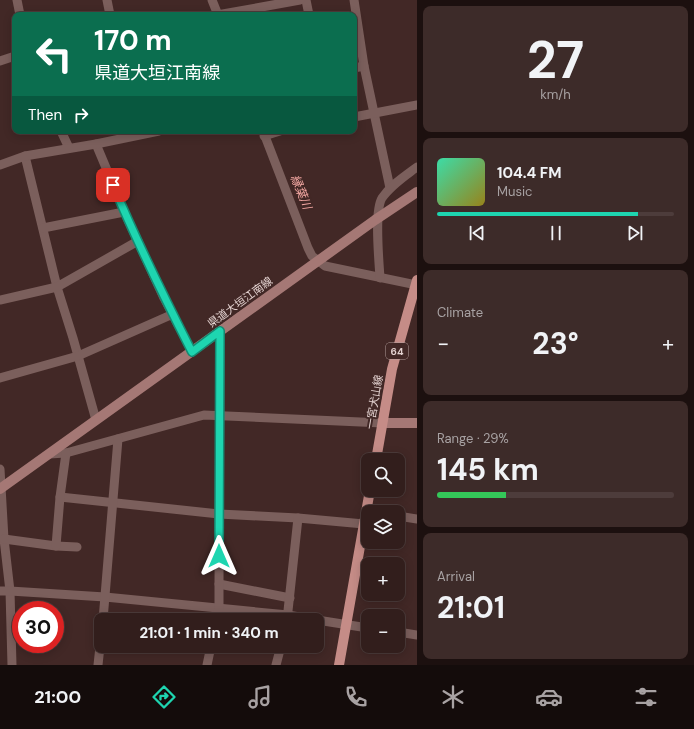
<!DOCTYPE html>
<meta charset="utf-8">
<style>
body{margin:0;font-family:"DM Sans","Noto Sans JP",sans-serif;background:#3d2b29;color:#f1f3f6;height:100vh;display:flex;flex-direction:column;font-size:15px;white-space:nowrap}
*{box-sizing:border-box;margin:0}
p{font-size:13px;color:#a8a2a3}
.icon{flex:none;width:22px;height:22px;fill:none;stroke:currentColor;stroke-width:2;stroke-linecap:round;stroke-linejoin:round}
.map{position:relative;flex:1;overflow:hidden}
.details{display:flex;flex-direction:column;gap:6px;padding:6px;background:#1c100f;width:277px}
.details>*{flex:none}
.top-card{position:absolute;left:12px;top:12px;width:345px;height:122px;border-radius:8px;box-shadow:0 2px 10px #0003,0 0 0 1px #4d3c3b;background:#0b6e4f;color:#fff;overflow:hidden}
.buttons{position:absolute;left:361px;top:453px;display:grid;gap:8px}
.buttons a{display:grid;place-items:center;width:44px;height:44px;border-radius:8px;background:#321e1c;box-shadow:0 2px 10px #0003,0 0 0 1px #4d3c3b;font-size:20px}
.speed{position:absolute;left:12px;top:601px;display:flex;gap:8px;font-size:20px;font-weight:700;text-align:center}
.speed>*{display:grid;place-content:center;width:52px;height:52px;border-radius:50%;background:#321e1c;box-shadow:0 2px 10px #0003,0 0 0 1px #4d3c3b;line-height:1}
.speed .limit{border:6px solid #d22;background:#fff;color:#111}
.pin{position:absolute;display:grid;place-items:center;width:34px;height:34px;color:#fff;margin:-17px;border-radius:8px;box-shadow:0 2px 6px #0006}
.me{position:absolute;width:44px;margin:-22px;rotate:0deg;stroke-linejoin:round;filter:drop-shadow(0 0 3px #0008)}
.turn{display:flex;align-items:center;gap:14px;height:84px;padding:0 16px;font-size:18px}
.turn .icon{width:52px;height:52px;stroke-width:2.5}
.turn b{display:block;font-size:28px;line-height:34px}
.then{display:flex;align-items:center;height:38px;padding:0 16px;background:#0003;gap:8px;font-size:15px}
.big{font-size:30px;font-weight:700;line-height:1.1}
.details .tile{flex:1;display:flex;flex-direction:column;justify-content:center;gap:6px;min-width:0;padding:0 14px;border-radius:8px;background:#3d2b29}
.details .dial{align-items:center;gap:0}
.dial b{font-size:52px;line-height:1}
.song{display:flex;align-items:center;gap:12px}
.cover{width:48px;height:48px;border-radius:6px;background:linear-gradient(135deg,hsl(160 70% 55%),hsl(50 70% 35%))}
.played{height:4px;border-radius:2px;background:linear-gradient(90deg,#1ed5b0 85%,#4d3c3b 85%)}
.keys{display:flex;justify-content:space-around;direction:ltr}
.heat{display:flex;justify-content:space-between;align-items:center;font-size:22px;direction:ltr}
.charge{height:6px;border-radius:3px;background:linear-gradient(90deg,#34c759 29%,#4d3c3b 0)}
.trip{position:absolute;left:94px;top:613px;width:230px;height:40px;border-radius:8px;background:#321e1c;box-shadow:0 2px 10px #0003,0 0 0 1px #4d3c3b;font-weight:700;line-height:40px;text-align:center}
.menu{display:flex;height:64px;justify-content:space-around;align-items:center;background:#140c0b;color:#a8a2a3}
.menu .icon{width:28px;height:28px}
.menu .on{color:#1ed5b0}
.menu b{font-size:18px;color:#f1f3f6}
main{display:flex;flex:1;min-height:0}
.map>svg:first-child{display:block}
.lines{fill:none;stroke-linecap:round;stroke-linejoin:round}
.minor{stroke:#7b5f5c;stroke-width:9}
.secondary{stroke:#a57875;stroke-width:10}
.primary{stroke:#c58c87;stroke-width:10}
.route-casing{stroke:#148a72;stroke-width:10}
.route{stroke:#1ed5b0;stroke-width:7}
.labels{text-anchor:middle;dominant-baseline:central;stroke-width:4;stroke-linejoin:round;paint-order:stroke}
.shield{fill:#422826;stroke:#b39f9d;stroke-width:1}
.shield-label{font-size:10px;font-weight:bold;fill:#e3d2d0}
.street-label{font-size:11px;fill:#e3d2d0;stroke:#422826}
.water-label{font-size:12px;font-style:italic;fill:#f4a8a3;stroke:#422826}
</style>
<main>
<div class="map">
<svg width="417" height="665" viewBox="0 0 417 665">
<rect width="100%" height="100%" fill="#422826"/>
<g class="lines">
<g class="minor">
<path d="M 17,0 L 20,15"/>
<path d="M 107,0 L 110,15"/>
<path d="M 212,0 L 218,15"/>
<path d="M 306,0 L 309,15"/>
<path d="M 354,0 L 364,66 L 390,188"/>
<path d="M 217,15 L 300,0"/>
<path d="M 0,61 L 15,56"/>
<path d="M 354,68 L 364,66"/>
<path d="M 354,117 L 417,105"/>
<path d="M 61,131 L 69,148"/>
<path d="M 263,131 L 308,248 L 312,256 L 325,266 L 417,285"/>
<path d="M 264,136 L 280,131"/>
<path d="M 96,144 L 128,220 L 164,298 L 192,352"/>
<path d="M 25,156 L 57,287 L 73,338 L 96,420"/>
<path d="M 0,165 L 25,156 L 96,144 L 159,131"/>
<path d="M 43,228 L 124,212"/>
<path d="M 380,278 C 379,260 374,211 382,198 C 391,185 405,176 417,167"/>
<path d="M 0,300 L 57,287 L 138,241"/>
<path d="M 0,378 L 78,356 L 173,314"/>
<path d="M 49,454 L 66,453 L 204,415 L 383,423"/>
<path d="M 0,469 L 4,539 L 10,591 L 12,665"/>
<path d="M 60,497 L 219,514 L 298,518 L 364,524"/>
<path d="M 367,510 L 378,512"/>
<path d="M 398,516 L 417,519"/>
<path d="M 4,539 L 56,546 L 77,547"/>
<path d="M 56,546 L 60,497 L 66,453"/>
<path d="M 219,584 L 290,598"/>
<path d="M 0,591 L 10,591 L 105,597 L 288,615 L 316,620"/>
<path d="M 103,620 L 118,439"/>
<path d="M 216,620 L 219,608 L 219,584 L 220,331"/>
<path d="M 287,620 L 298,518"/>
<path d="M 317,620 L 368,628"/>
<path d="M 398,632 L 417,635"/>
<path d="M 98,665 L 101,637"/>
<path d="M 207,665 L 211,646"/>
<path d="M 276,665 L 281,646"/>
</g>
<g class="secondary">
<path d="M 383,423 L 417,423"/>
<path d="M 0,489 L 375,220 L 417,192"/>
</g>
<g class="primary">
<path d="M 376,460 L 392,369 L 417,280"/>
<path d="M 339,665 L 370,490"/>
</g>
</g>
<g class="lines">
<g class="route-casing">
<path id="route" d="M 113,185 C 137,242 164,297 192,352 L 220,331 L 219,556"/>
</g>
<use href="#route" class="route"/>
</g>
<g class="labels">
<rect class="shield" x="386" y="343" width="22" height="16" rx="3"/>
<g class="shield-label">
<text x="397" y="351">64</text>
</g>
<g class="street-label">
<text transform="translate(240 302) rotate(-36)">県道大垣江南線</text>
<text transform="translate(374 402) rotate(-80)">一宮犬山線</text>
</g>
<g class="water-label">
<text transform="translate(301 192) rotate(68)">縁葉川</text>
</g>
</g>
</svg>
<div class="buttons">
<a><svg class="icon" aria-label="search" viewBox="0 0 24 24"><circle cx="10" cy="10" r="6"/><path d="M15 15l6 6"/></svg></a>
<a><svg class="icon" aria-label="layers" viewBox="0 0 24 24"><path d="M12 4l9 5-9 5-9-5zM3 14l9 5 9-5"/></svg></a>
<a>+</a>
<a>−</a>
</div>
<div class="speed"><div class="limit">30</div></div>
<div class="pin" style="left:113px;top:185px;background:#d93025"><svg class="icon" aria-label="arrive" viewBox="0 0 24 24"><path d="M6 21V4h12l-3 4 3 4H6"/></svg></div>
<svg class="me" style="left:219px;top:556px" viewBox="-20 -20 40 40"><path d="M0-17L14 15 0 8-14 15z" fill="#1ed5b0" stroke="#fff" stroke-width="4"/></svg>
<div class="trip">21:01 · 1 min · 340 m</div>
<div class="top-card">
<div class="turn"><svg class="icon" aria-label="left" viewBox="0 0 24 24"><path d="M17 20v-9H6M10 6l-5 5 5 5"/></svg><div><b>170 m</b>県道大垣江南線</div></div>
<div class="then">Then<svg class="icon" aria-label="right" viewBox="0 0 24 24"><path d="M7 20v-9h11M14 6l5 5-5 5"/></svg></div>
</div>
</div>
<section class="details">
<div class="tile dial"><b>27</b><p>km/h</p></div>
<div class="tile">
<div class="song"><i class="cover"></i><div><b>104.4 FM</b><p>Music</p></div></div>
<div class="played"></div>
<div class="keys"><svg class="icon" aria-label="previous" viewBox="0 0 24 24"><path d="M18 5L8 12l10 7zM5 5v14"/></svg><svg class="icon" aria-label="pause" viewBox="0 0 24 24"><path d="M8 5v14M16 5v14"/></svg><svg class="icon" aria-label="next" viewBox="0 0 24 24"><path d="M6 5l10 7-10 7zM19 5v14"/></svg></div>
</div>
<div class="tile"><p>Climate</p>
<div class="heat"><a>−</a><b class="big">23°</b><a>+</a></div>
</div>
<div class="tile"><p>Range · 29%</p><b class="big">145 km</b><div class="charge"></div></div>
<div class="tile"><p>Arrival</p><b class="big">21:01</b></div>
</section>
</main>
<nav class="menu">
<b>21:00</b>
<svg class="icon on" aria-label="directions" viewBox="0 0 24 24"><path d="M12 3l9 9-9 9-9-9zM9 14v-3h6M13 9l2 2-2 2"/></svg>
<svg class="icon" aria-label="music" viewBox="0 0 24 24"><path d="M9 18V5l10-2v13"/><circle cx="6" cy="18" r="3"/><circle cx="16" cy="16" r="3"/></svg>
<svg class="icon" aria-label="phone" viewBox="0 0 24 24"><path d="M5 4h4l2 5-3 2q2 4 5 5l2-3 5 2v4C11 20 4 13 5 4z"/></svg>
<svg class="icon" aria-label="climate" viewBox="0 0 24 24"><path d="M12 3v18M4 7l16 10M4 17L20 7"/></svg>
<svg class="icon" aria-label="car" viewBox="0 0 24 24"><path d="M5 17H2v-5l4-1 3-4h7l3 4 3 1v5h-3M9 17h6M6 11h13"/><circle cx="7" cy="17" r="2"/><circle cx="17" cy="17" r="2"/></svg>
<svg class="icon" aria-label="filters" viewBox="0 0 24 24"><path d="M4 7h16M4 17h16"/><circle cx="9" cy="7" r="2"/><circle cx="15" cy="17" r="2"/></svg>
</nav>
